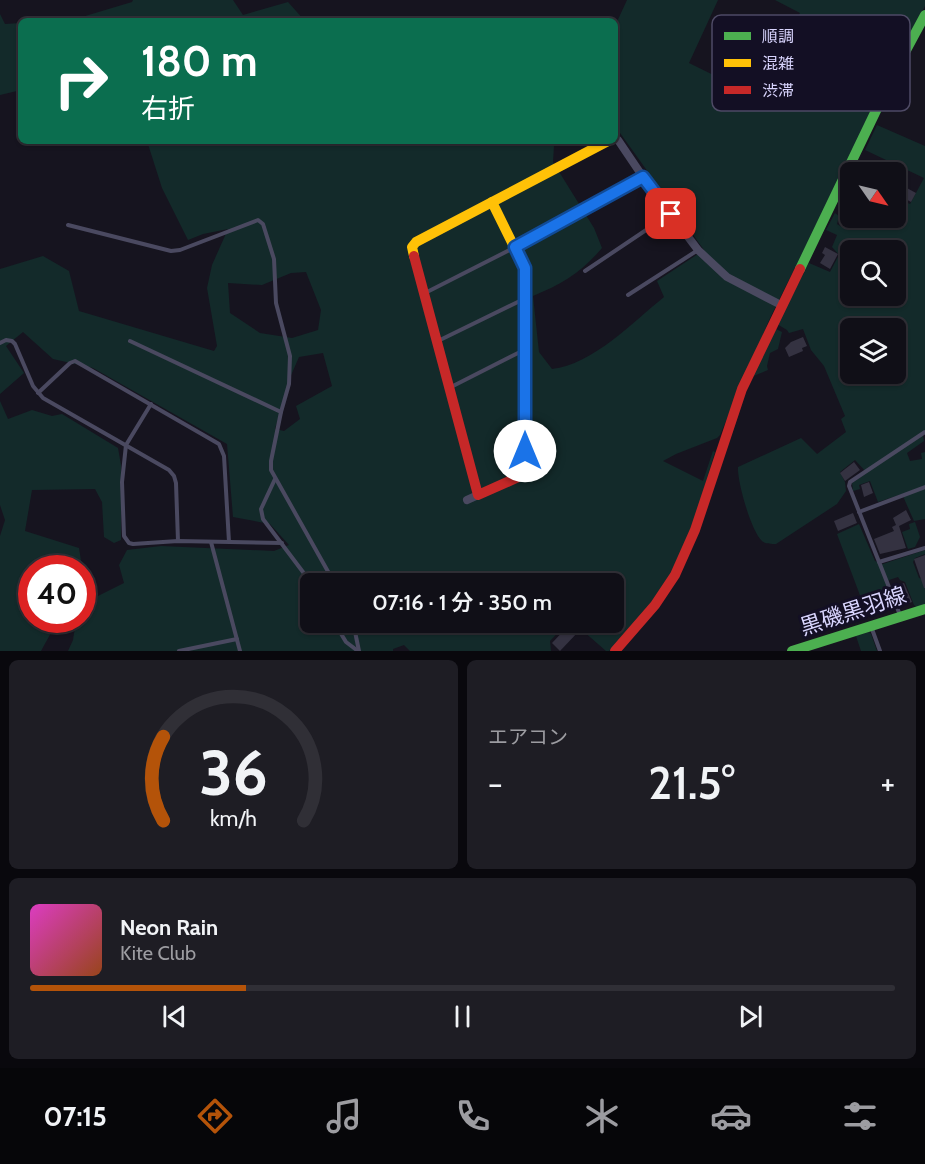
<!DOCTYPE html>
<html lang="ja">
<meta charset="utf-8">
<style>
body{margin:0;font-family:Cabin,"Noto Sans JP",sans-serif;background:#1e1d24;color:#f1f3f6;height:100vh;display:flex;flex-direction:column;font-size:22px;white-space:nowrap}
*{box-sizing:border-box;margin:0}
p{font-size:20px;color:#9c9ca1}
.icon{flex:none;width:33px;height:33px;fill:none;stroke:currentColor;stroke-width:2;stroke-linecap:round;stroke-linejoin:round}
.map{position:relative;height:651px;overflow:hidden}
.side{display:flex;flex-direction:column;gap:9px;padding:9px;background:#09080d;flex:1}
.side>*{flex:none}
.guide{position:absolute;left:18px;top:18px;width:600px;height:126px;border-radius:9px;box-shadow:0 2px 4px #0004,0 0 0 2px #302f36;background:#0b6e4f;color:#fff;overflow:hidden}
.needle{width:39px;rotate:124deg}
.fabs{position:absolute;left:840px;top:162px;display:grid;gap:12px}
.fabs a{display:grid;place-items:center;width:66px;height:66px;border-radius:9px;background:#100f17;box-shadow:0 2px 4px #0004,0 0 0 2px #302f36;font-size:30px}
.speed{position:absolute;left:18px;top:555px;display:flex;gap:12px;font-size:30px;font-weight:700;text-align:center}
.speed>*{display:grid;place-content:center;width:78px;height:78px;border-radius:50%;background:#100f17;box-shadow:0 2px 4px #0004,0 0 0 2px #302f36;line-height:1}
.speed .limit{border:9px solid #d22;background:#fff;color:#111}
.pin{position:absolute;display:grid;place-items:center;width:51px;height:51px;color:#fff;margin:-26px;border-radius:12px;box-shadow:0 3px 9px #0006}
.me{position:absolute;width:66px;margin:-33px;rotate:0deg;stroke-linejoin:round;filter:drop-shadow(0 0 4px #0008)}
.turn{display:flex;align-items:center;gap:21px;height:126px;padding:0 24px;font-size:27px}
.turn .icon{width:78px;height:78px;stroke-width:2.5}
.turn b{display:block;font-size:42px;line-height:51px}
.big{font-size:45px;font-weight:600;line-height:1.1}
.side .widget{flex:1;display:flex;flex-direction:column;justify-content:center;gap:9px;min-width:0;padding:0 21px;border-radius:9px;background:#1e1d24}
.side .dial{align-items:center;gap:0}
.dial svg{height:156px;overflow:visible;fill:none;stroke:#302f36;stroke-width:7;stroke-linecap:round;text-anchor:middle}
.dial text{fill:#f1f3f6;stroke:none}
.song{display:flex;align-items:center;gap:18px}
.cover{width:72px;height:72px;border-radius:9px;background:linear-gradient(135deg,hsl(310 70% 55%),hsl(20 70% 35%))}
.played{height:6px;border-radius:3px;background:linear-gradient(90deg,#b45309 25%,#302f36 25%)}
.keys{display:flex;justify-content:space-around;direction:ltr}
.heat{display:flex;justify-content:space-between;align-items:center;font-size:33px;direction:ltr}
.side .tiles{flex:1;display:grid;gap:9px;grid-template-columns:1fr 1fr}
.widget:last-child{grid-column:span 2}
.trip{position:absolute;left:300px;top:573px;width:324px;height:60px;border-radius:9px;background:#100f17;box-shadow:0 2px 4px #0004,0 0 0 2px #302f36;font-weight:600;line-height:60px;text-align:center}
.menu{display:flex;height:96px;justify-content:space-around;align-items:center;background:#060609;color:#9c9ca1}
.menu .icon{width:42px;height:42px}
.menu .active{color:#b45309}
.menu b{font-size:27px;color:#f1f3f6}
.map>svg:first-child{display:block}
.green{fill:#132a2a;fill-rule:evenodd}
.building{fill:#343241}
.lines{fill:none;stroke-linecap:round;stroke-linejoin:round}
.path{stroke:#44505d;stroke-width:1.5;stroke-dasharray:3 4.5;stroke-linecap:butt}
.lane{stroke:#4a4960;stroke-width:4}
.street{stroke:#4a4960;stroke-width:8}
.fast{stroke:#4caf50;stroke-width:10}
.slow{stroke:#ffc107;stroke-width:10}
.jam{stroke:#c62828;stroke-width:10}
.route-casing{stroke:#114b97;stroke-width:15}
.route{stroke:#1a73e8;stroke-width:10}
.labels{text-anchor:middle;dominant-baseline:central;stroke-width:6;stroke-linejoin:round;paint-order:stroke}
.street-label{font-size:22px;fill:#d8d4fd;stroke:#130f24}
.key{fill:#130f24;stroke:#4e4a65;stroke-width:1.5}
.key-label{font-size:16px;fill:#d8d4fd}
</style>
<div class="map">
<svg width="925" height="651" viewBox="0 0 925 651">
<rect width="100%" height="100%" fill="#16141f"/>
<g class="green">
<path d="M 133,0 L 233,0 L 243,15 L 288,2 L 305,21 L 40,21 L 82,17 L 132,2 Z"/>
<path d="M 627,0 L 718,0 L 689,63 L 752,94 L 800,13 L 775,0 L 925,0 L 925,6 L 770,318 L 720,435 L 717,438 L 676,454 L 663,461 L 703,481 L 713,451 L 715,452 L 693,525 L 670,579 L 638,622 L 609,651 L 606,651 L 574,623 L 614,622 L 614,584 L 310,584 L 310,622 L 567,623 L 550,641 L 551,651 L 410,651 L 404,645 L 393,649 L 393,651 L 68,651 L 73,640 L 76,620 L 82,620 L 83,590 L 84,588 L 94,598 L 124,583 L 119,565 L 127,550 L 161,546 L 274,551 L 289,545 L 270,524 L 233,517 L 227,444 L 93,368 L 53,359 L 23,332 L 6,346 L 24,373 L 0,394 L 0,269 L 43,256 L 69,271 L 79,311 L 214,351 L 217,346 L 207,288 L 212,265 L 228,229 L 203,234 L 188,240 L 162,188 L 147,141 L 559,141 L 554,146 L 553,162 L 594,228 L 602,248 C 582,272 562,284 533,296 L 539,352 L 552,369 C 592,365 633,322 664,297 L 657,281 L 704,250 L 615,126 L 615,26 ZM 306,272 L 321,310 L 318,330 L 292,338 L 260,333 L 230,313 L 228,283 L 262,285 L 291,273 ZM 323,353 L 332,386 L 296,406 L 300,419 L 284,431 L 275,429 L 289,380 L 299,357 Z"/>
<path d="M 0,14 L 5,24 L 21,23 L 21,90 L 0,95 Z"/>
<path d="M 877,125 L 925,146 L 925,430 L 923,435 L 924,441 L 907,453 L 910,461 L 922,459 L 921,453 L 925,452 L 925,519 L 914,521 L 902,494 L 878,502 L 870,481 L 859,485 L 860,489 L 853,491 L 852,483 L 867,473 L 855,460 L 840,472 L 845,482 L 846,491 L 837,504 L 776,544 C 772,544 765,544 762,541 C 751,531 737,481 738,467 L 801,438 L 817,454 L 846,432 L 841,419 L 845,416 L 824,366 L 811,350 L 803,329 L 789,333 L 787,330 L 777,324 L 809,263 L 830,272 L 839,255 L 832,247 L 837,235 L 826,230 L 835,213 L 839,216 L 837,224 L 845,229 L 851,228 L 856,218 L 896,218 L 896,198 L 910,204 L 924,178 L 865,150 ZM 850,250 L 896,250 L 896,296 L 850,296 ZM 850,328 L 896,328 L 896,374 L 850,374 Z"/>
<path d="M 776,329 L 782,332 L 778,349 L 770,353 L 767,366 L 768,370 L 751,377 Z"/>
<path d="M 0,401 L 8,419 L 32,410 L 52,416 L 62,414 L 118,448 L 121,465 L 121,540 L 114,543 L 104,537 L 102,502 L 95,489 L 32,490 L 25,531 L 79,548 L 83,573 L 83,575 L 82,568 L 32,568 L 32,620 L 58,620 L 41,651 L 0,651 L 0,536 L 5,520 L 0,505 Z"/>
<path d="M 915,522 L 920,537 L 915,547 L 908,549 L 902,532 L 910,529 L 909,524 Z"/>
<path d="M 859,524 L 875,561 L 883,564 L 925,550 L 925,554 L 915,558 L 913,562 L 919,578 L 925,580 L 925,604 L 917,607 L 914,605 L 905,582 L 900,580 L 898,577 L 889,580 L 887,590 L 861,598 L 837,534 Z"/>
<path d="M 869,632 L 871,634 L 877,651 L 861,651 L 856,636 Z"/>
</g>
<g class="building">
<path d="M 905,187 L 916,193 L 911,202 L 900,196 Z"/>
<path d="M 843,199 L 850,202 L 850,218 L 854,218 L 849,227 L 840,222 L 844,213 L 838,210 Z"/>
<path d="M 825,247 L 838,254 L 830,269 L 820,263 L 825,255 L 822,253 Z"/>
<path d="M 803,337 L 807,346 L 802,348 L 803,351 L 789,357 L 785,348 L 791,342 Z"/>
<path d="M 854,462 L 860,470 L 845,481 L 840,473 Z"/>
<path d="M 869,482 L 873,493 L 864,497 L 861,485 Z"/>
<path d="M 906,510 L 911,520 L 899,526 L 906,548 L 880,554 L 874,539 L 894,531 L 892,527 L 896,525 L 893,518 Z"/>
<path d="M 853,513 L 857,523 L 838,531 L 834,521 Z"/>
<path d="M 925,555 L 925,588 L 924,588 L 914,559 Z"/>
<path d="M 904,583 L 912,602 L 901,606 L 894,587 Z"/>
<path d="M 877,591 L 878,596 L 885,594 L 888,605 L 868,611 L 865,600 L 871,598 L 869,593 Z"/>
<path d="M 571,623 L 579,631 L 560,651 L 552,643 Z"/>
</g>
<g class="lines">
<g class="path">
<path d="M 860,165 L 876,172"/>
<path d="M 896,182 L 901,185"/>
</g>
<g class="lane">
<path d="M 68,225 L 171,251 L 180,250 L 258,220 L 263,224 L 274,259 L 276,303 L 290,356 L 289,384 L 281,412"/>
<path d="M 585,271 L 670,214"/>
<path d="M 427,292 L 543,233 L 643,178"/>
<path d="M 628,295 L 698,250"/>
<path d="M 440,340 L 524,299"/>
<path d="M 130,341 L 281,412 L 271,461 L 271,470 L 335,584"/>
<path d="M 0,343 L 6,340 L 12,341 L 15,344 L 33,386 L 43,398 L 169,470 L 174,476 L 176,483 L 178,541"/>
<path d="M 451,387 L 524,350"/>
<path d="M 38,393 L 70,363 L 75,361 L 219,444 L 224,456 L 229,542"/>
<path d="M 151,404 L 126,445 L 122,482 L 124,536 L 129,543 L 133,544 L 178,541 L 282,543"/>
<path d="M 275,479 L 261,509 L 263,519 L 312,584"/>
<path d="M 859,512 L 925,487"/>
<path d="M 211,542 L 240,651"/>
<path d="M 879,562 L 925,548"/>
<path d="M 900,615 L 849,486 L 850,482 L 925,432"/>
<path d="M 334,622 L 346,642 L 358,651"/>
<path d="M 353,622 L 359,651"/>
<path d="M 872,629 L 880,651"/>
<path d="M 179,651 L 237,639"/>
</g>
<g class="street">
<path d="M 615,139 L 618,140 L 643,177 L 698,250 L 727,277 L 781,305"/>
<path d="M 467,500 L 478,495"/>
</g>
<g class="fast">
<path d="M 800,269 L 896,69 L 925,15"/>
<path d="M 792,651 L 925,609"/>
</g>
<g class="slow">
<path d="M 492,202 L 525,269 L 525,463"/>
<path d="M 414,256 L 412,247 L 416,242 L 608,141"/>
</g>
<g class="jam">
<path d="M 414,256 L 478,495 L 523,475 L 525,463"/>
<path d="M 615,651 L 655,605 L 675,575 L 695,530 L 742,389 L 800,269"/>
</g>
</g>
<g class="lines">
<g class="route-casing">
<path id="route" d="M 525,451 L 525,268 L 515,247 L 643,177 L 671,214"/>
</g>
<use href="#route" class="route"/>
</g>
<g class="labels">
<g class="street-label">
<text transform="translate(853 611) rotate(-18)">黒磯黒羽線</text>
</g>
</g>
<rect x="712" y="15" width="198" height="96" rx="9" class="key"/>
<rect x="724" y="32" width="27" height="8" fill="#4caf50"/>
<rect x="724" y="59" width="27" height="8" fill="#ffc107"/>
<rect x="724" y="86" width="27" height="8" fill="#c62828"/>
<g class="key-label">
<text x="762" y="42">順調</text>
<text x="762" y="69">混雑</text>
<text x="762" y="96">渋滞</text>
</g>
</svg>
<div class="fabs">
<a><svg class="needle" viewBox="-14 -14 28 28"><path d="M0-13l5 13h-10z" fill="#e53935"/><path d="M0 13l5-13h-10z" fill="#9c9ca1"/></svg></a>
<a><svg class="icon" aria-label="search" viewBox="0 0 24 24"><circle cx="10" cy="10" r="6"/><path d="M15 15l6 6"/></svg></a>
<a><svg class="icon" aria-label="layers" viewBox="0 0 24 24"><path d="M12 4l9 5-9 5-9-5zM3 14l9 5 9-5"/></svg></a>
</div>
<div class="speed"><div class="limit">40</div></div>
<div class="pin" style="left:671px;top:214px;background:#d93025"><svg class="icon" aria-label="arrive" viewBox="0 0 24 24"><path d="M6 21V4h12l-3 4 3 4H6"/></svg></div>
<svg class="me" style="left:525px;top:451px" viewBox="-20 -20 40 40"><circle r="19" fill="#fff"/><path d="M0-13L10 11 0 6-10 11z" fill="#1a73e8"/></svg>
<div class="trip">07:16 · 1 分 · 350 m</div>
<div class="guide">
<div class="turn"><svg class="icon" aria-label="right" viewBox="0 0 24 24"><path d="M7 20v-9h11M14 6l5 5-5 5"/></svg><div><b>180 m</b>右折</div></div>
</div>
</div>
<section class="side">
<div class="tiles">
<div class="widget dial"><svg viewBox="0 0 100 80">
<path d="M14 69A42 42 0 1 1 86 69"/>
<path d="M14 69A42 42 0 0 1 14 26" stroke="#b45309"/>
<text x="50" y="56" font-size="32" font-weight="700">36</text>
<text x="50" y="72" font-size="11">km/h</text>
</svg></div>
<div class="widget"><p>エアコン</p>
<div class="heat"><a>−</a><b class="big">21.5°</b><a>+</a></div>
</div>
<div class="widget">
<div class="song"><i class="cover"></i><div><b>Neon Rain</b><p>Kite Club</p></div></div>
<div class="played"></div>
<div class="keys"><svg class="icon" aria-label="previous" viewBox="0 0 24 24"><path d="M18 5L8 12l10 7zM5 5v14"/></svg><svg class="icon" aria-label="pause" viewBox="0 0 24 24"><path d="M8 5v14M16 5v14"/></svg><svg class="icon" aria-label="next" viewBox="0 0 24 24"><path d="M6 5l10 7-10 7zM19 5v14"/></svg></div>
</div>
</div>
</section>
<nav class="menu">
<b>07:15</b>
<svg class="icon active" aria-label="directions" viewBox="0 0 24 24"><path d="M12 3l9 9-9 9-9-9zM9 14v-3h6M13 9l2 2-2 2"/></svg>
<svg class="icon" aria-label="music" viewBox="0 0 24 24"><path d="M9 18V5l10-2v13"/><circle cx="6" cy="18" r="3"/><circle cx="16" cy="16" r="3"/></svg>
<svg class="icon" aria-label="phone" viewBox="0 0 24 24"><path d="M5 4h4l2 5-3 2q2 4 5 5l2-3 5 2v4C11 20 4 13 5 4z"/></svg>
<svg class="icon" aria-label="climate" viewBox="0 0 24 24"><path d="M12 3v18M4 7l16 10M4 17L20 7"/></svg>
<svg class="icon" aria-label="car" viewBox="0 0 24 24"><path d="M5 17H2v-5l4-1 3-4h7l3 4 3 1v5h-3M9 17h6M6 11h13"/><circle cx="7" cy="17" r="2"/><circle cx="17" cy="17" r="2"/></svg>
<svg class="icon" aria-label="filters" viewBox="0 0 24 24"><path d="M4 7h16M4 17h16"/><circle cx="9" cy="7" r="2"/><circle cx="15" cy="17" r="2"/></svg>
</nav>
